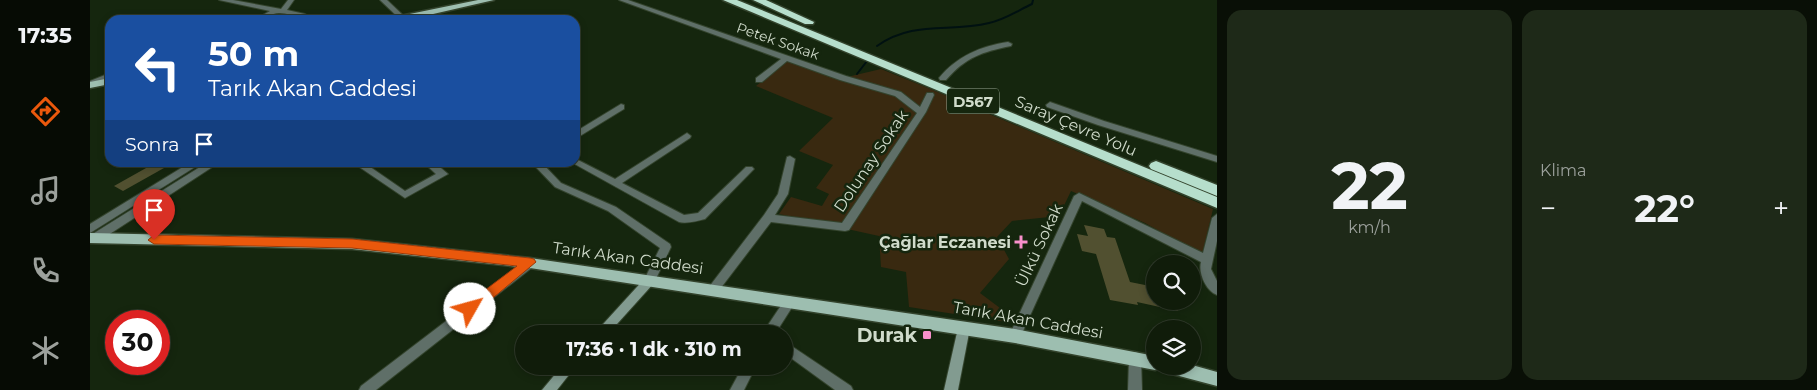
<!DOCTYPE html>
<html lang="tr">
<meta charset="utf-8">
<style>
body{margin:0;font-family:Montserrat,sans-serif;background:#1e2918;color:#f1f3f6;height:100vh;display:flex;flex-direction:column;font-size:19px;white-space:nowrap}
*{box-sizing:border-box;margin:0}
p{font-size:16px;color:#9ca19c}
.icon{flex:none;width:28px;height:28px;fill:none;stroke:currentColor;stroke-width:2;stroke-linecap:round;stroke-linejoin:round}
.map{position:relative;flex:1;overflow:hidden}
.drawer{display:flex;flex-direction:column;gap:10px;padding:10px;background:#090f06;width:600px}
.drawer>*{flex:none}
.top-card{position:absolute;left:15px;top:15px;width:475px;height:152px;border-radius:15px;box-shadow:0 2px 8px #0003,0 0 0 1px #303a2b;background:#1a4fa0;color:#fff;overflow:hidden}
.buttons{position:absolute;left:1056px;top:255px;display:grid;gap:10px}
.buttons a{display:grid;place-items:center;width:55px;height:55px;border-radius:50%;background:#101c0a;box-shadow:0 2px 8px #0003,0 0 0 1px #303a2b;font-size:25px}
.speed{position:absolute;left:15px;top:310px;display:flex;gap:10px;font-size:25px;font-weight:700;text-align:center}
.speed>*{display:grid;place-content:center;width:65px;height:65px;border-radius:50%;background:#101c0a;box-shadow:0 2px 8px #0003,0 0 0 1px #303a2b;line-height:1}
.speed .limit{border:8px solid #d22;background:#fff;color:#111}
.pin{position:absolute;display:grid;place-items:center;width:42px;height:42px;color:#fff;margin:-51px -21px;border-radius:50% 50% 50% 0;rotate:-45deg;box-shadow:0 0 5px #0007}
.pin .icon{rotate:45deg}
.me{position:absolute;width:55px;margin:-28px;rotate:52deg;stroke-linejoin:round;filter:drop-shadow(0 0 4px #0008)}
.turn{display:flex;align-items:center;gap:18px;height:105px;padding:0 20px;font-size:22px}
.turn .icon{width:65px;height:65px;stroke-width:2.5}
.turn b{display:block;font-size:35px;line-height:42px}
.then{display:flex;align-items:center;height:48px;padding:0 20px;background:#0003;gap:10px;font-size:19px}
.big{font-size:38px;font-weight:700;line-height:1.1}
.drawer .widget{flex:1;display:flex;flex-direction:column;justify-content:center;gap:8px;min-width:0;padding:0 18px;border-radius:15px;background:#1e2918}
.drawer .dial{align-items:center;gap:0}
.dial b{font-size:65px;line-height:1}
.heat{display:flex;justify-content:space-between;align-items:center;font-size:28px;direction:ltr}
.drawer .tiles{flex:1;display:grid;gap:10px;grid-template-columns:repeat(2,1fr)}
.trip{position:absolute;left:425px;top:325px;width:278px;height:50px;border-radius:25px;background:#101c0a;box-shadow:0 2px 8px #0003,0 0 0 1px #303a2b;font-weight:700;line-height:50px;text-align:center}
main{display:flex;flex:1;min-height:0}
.tab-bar{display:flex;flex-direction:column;width:90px;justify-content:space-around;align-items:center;background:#060b04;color:#9ca19c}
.tab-bar .icon{width:35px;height:35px}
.tab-bar .selected{color:#ea580c}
.tab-bar b{font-size:22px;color:#f1f3f6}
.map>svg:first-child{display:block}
.green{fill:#392910}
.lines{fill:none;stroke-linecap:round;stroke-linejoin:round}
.stream{stroke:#011;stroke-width:2}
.building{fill:#515030}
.street-casing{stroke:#33432c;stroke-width:2}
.secondary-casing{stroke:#33432c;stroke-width:2}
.primary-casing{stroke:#33432c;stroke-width:3}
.highway-casing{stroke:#33432c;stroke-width:3}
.street{fill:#5f6f68;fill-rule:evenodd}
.secondary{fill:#829b90;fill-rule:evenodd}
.primary{fill:#9dbeb0;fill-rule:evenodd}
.highway{fill:#b6decc;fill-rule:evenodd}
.route{fill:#ea580c;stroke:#983908}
.poi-dot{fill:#f890cb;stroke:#15260e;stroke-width:2}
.labels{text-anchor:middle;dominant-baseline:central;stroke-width:5;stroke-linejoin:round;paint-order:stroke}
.far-street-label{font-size:14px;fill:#d0dbcb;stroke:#15260e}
.shield{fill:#15260e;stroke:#98a592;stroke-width:1}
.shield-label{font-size:15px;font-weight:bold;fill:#d0dbcb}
.street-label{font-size:16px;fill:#d0dbcb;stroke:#15260e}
.poi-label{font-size:16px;font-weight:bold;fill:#d0dbcb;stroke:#15260e;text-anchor:end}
.near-poi-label{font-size:19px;font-weight:bold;fill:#d0dbcb;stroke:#15260e;text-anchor:end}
</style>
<main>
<nav class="tab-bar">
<b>17:35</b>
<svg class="icon selected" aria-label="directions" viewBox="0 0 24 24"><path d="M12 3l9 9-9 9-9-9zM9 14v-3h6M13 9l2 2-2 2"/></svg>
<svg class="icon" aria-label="music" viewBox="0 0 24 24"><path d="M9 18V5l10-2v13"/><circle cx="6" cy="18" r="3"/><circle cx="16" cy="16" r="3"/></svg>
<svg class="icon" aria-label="phone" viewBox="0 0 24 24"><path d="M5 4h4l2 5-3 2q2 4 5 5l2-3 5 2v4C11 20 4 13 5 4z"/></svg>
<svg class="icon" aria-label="climate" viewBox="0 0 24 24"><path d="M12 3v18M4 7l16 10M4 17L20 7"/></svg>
</nav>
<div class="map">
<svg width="1127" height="390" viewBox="0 0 1127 390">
<rect width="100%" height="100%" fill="#15260e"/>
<path class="green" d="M 700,61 L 757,77 L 791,69 L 843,90 L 1123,209 L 1112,255 L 1055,223 L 981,191 L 969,216 L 922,221 L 907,237 L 919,259 L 890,293 L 910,308 L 923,323 L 819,307 L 816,272 L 791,267 L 789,236 L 689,214 L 701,197 L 732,206 L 739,194 L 726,188 L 743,165 L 709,151 L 743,118 L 666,86 L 695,62 Z"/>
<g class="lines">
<g class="stream">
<path d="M 787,46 C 824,20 859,33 899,23 C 914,20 929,10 942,4 L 943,0"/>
<path d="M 767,74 L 777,61"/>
</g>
</g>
<g class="building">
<path d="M 65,163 L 74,168 L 33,191 L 24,186 Z"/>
<path d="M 994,225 L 1014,229 L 1017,237 L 1025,238 L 1040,282 L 1065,287 L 1065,301 L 1084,301 L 1088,311 L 1047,302 L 1048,305 L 1020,300 L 1006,254 L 992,251 L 987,234 L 998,236 Z"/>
</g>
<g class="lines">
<g class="street-casing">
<g id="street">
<path d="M 129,0 L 143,0 L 191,9 L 198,0 L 204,0 L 197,10 L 215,14 L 225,20 C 213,20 203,14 190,13 C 183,12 175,20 164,20 L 180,11 Z"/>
<path d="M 290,0 L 297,0 L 318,20 L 311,20 Z"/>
<path d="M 529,0 L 538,0 L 756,76 L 811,92 L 830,107 L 837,93 L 843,93 L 844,95 L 836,112 L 759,230 L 755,231 L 681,222 L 627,293 L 623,295 L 619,293 L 617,290 L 619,287 L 674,215 L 688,194 L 697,157 L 700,156 L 705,159 L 698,194 L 685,215 L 752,223 L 827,113 L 805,96 L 750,80 L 697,61 L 672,82 L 666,82 L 666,78 L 691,59 Z"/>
<path d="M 918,42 L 922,44 L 921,46 C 892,52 876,57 856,80 L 850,80 L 849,78 C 867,56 891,46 918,42 Z"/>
<path d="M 20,73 L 20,78 L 0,86 L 0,81 Z"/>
<path d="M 960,102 L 1014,121 L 1127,156 L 1127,162 L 1008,125 L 957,107 L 956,105 Z"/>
<path d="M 531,104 L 534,105 L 534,109 L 485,139 L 485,132 Z"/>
<path d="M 597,133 L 601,136 L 600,138 L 532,183 L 594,215 L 608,213 L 656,167 L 662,167 L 664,169 L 662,171 L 615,219 C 607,221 597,224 589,222 L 481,162 L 485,162 L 485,159 L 488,160 L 525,179 Z"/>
<path d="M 101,162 L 113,162 L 0,233 L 0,224 Z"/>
<path d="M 118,162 L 130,162 L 9,241 L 1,241 L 1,235 Z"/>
<path d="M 262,162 L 273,162 L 315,191 L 346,174 L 333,162 L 344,162 L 358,174 L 315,198 Z"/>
<path d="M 441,162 L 451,162 L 471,183 L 526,207 L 580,244 L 581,247 L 564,283 L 560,284 L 556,283 L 554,280 L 570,248 L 518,211 L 465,187 Z"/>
<path d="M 989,193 L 1113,253 L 1122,218 L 1127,214 L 1127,241 L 1121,269 L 1127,281 L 1127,295 C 1116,291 1108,273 1111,262 L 992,201 L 929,340 L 925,341 L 921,340 L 919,336 L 984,196 Z"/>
<path d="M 440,259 L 444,260 L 446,263 L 444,266 L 286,390 L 269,390 L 271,386 L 436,260 Z"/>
<path d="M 700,296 L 704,298 L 706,301 L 685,334 L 672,334 L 696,298 Z"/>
<path d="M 694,341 L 761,386 L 763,390 L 745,390 L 694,353 Z"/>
<path d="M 1045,352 L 1050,354 L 1051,358 L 1052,390 L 1038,390 L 1039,358 L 1040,354 Z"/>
<path d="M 653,366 L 666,366 L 654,390 L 640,390 Z"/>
</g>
</g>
<g class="secondary-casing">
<g id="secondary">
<path d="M 560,276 L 564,277 L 566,280 L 564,283 L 518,334 L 504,334 L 556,277 Z"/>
<path d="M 874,323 L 878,324 L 880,328 L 868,390 L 854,390 L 868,328 L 870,324 Z"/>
<path d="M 472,366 L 486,366 L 467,390 L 452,390 Z"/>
</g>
</g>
<g class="primary-casing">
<g id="primary">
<path d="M 388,0 L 404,0 L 317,20 L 301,20 L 305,17 Z"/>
<path d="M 20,78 L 20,84 L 0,88 L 0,82 Z"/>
<path d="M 0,233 L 262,239 L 440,258 L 925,329 L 1065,356 L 1065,366 L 1102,365 L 1127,372 L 1127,386 L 1078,373 L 1072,371 L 1071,368 L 1065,370 L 925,343 L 440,268 L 262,249 L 0,243 Z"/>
</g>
</g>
<g class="highway-casing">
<g id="highway">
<path d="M 633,0 L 647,0 L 1127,197 L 1127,208 Z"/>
<path d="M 663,0 L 676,0 L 724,22 L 723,24 L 715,24 Z"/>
<path d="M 1066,161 L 1127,185 L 1127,196 L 1061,169 L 1059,166 L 1061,163 Z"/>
</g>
</g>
<use href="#street" class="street"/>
<use href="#secondary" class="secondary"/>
<use href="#primary" class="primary"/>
<use href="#highway" class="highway"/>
</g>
<path class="route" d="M 64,235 L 262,239 L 440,258 L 444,259 L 446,262 L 385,313 L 380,314 L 375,313 L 373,309 L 375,305 L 427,266 L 262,248 L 64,244 L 58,240 Z"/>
<g class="poi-dot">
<path d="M928.5 234.5h5v5h5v5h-5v5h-5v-5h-5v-5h5z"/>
<rect x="832" y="330" width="10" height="10" rx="2.5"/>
</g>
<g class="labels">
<g class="far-street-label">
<text transform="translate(688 41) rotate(19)">Petek Sokak</text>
</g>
<rect class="shield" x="857" y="88.5" width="52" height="25" rx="4"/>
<g class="shield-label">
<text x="883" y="101">D567</text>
</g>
<g class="street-label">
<text transform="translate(986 126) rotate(23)">Saray Çevre Yolu</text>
<text transform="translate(781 161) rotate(-56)">Dolunay Sokak</text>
<text transform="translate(949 245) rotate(-65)">Ülkü Sokak</text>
<text transform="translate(538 258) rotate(8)">Tarık Akan Caddesi</text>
<text transform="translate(938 320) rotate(10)">Tarık Akan Caddesi</text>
</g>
<g class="poi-label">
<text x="921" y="242">Çağlar Eczanesi</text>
</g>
<g class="near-poi-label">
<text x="827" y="335">Durak</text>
</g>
</g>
</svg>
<div class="buttons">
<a><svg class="icon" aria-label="search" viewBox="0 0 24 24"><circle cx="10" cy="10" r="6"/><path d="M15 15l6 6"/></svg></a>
<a><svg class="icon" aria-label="layers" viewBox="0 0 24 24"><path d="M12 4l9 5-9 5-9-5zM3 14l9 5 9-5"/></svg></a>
</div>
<div class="speed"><div class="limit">30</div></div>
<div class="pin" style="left:64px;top:240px;background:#d93025"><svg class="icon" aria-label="arrive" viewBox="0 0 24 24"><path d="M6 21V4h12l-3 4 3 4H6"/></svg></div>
<svg class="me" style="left:380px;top:309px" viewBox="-20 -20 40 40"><circle r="19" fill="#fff"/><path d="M0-13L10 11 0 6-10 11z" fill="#ea580c"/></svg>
<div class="trip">17:36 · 1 dk · 310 m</div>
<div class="top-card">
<div class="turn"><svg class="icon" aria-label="left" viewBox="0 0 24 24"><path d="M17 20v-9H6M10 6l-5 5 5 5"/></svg><div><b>50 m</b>Tarık Akan Caddesi</div></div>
<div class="then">Sonra<svg class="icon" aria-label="arrive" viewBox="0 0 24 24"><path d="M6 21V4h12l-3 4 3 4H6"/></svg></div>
</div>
</div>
<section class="drawer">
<div class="tiles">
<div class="widget dial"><b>22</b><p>km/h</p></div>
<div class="widget"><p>Klima</p>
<div class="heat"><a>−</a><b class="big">22°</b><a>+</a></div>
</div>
</div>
</section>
</main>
